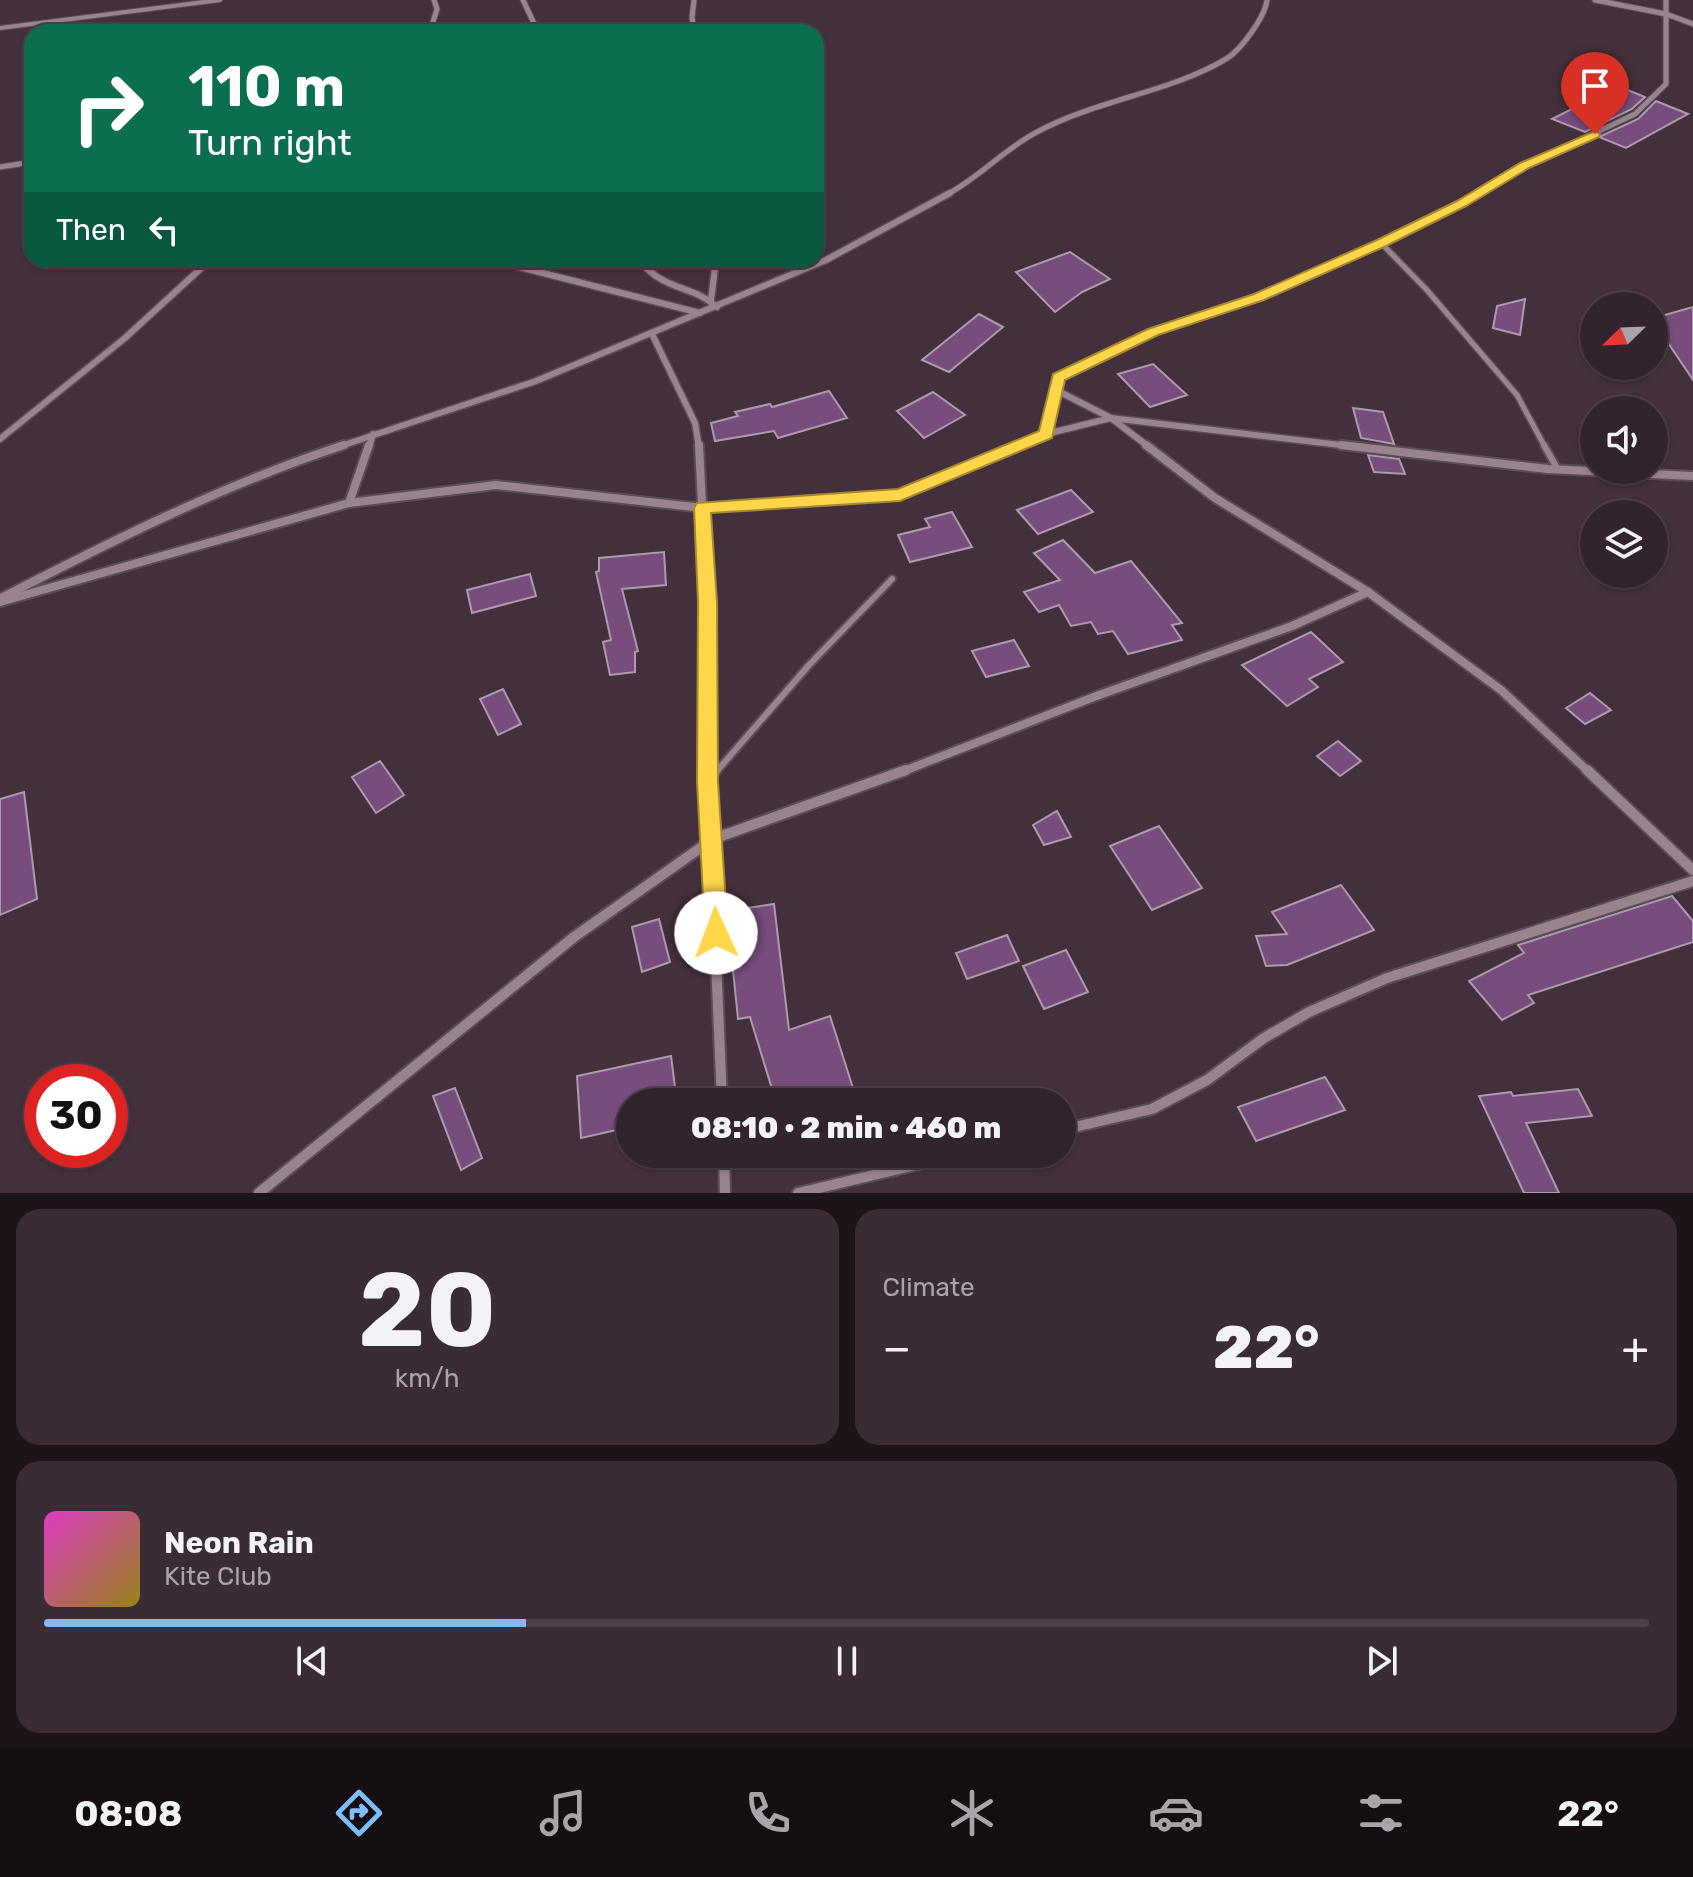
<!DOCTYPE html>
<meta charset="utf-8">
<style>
body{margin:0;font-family:Rubik,sans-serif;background:#3a2c35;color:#f1f3f6;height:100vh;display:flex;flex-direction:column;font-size:30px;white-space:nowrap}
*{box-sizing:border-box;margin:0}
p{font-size:26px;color:#a8a4aa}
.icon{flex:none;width:44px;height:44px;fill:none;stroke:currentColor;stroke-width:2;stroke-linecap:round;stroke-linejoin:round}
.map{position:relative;height:1193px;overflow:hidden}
.side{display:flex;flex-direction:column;gap:16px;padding:16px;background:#1c1419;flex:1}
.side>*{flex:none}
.top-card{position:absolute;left:24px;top:24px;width:800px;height:244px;border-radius:24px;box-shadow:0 2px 6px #0004,0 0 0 2px #4d4149;background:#0b6e4f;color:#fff;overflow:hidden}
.needle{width:52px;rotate:247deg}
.tools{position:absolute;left:1580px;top:292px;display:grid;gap:16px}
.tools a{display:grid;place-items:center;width:88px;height:88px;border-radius:50%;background:#32242d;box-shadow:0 2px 6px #0004,0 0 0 2px #4d4149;font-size:40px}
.speed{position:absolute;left:24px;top:1064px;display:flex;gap:16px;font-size:40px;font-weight:700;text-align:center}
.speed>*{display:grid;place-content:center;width:104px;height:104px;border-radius:50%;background:#32242d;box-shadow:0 2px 6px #0004,0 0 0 2px #4d4149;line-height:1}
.speed .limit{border:12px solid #d22;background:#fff;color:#111}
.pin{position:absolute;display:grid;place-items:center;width:68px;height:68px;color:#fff;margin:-82px -34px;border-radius:50% 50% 50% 0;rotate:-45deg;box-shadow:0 0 8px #0007}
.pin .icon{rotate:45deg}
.me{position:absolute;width:88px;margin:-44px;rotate:358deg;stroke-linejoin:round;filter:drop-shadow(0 0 6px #0008)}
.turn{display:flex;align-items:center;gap:28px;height:168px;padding:0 32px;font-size:36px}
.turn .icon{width:104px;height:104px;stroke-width:2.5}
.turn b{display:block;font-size:56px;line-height:68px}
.then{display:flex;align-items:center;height:76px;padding:0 32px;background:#0003;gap:16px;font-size:30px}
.big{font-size:60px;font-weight:800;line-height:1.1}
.side .card{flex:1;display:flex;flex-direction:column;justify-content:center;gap:12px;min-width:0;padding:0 28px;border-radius:24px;background:#3a2c35}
.side .dial{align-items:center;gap:0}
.dial b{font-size:104px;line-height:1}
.song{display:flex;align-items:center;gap:24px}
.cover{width:96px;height:96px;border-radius:12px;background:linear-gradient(135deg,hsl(310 70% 55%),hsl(50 70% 35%))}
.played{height:8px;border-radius:4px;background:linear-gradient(90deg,#7dbef9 30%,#4d4149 30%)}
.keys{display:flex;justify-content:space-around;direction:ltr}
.heat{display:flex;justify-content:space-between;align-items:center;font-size:44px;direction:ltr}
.side .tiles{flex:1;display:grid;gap:16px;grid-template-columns:1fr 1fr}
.card:last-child{grid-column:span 2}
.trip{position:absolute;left:616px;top:1088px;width:460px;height:80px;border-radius:40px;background:#32242d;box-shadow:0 2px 6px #0004,0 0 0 2px #4d4149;font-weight:800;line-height:80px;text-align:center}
.tab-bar{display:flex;height:128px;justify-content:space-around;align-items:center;background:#140e12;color:#a8a4aa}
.tab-bar .icon{width:56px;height:56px}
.tab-bar .current{color:#7dbef9}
.tab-bar b{font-size:36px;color:#f1f3f6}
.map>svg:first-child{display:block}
.building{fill:#784c7d;stroke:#ab9bad;stroke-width:2}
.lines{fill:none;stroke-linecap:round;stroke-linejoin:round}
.service-far3-casing{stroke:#5b4c56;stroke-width:6}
.service-far2-casing{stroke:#5b4c56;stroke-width:8}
.service-far1-casing{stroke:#5b4c56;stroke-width:10}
.service-casing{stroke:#5b4c56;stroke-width:12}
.minor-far3-casing{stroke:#5b4c56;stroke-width:7}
.minor-far2-casing{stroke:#5b4c56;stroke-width:9}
.minor-far1-casing{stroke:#5b4c56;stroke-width:12}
.minor-casing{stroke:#5b4c56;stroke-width:14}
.service-far3{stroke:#998390;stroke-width:4}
.service-far2{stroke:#998390;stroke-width:5}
.service-far1{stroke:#998390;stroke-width:6}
.service{stroke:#998390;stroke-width:8}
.minor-far3{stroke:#998390;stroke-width:5}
.minor-far2{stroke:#998390;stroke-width:6}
.minor-far1{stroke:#998390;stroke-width:8}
.minor{stroke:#998390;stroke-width:10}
.route{fill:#ffd54a;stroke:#a68a30;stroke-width:2}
</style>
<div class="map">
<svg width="1693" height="1193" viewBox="0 0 1693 1193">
<rect width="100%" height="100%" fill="#43303c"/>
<g class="building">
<path d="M 1618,86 L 1645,97 L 1632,109 L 1585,132 L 1552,119 Z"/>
<path d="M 1656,101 L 1688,114 L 1626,148 L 1599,137 L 1638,119 Z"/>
<path d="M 1070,252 L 1110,279 L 1082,292 L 1055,312 L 1016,272 Z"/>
<path d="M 1525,299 L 1520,335 L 1493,328 L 1497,306 Z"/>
<path d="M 1693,307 L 1693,380 L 1654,322 L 1654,318 Z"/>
<path d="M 979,314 L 1003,327 L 949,372 L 922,360 Z"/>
<path d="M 1153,364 L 1187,395 L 1150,407 L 1118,374 Z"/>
<path d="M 829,391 L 847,418 L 778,438 L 774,431 L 715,441 L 711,423 L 738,416 L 735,412 L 770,404 L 772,407 Z"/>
<path d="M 933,392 L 965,415 L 924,438 L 897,411 Z"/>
<path d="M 1353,408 L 1383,412 L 1394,444 L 1361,438 Z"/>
<path d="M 1368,455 L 1399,459 L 1405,474 L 1374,472 Z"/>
<path d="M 1071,490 L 1093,512 L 1038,534 L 1017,510 Z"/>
<path d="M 952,512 L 972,547 L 910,562 L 898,535 L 930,527 L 925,519 Z"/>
<path d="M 1063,540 L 1095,573 L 1131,561 L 1182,623 L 1172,625 L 1182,640 L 1128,654 L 1113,631 L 1098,634 L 1091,622 L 1071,626 L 1059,605 L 1039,612 L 1024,592 L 1060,580 L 1034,553 Z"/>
<path d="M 664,552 L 666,585 L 622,589 L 638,651 L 635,652 L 635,672 L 610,675 L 603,642 L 611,640 L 596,572 L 599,571 L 599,558 Z"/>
<path d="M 530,574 L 536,596 L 472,613 L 467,590 Z"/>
<path d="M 1311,632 L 1343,662 L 1309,679 L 1318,687 L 1287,706 L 1242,665 Z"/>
<path d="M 1014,640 L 1029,666 L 986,677 L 972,651 Z"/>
<path d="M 503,689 L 521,724 L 498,735 L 480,699 Z"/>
<path d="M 1590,693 L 1611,710 L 1585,724 L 1566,708 Z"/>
<path d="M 1338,741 L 1361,761 L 1340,776 L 1317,756 Z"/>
<path d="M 380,761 L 404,795 L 376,813 L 352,777 Z"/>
<path d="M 24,792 L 37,899 L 0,915 L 0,799 Z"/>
<path d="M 1057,811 L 1071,837 L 1044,845 L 1033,825 Z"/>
<path d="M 1159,826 L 1202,888 L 1152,910 L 1110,846 Z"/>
<path d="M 1341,885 L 1374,930 L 1287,965 L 1266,966 L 1256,936 L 1287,934 L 1272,912 Z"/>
<path d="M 1672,896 L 1693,921 L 1693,942 L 1528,995 L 1534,1003 L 1502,1020 L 1469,981 L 1524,953 L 1518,945 Z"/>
<path d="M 774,904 L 789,1030 L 830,1016 L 853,1088 L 823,1097 L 820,1088 L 776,1102 L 750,1017 L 738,1019 L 727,911 Z"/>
<path d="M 659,919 L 670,962 L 642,972 L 632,927 Z"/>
<path d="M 1007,935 L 1019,961 L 967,979 L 956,953 Z"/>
<path d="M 1066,950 L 1088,992 L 1044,1009 L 1023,966 Z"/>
<path d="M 671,1056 L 676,1095 L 630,1102 L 630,1127 L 581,1138 L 577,1076 Z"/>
<path d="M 1325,1077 L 1345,1110 L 1256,1141 L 1238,1107 Z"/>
<path d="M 455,1088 L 482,1158 L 461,1170 L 433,1096 Z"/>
<path d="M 1578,1089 L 1592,1116 L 1526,1123 L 1559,1193 L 1524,1193 L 1479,1096 L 1511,1092 L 1513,1096 Z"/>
</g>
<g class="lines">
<g class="service-far3-casing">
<path id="service-far3" d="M 0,28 L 220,0"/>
</g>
<g class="service-far2-casing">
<path id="service-far2" d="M 1381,243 L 1426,289 L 1517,395 L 1545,447"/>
</g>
<g class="service-far1-casing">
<g id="service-far1">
<path d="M 1544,445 L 1558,470"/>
<path d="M 716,772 L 809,665 L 892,579"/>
</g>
</g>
<g class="service-casing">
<path id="service" d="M 710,779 L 717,770"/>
</g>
<g class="minor-far3-casing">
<g id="minor-far3">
<path d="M 523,0 L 538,32"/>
<path d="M 694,0 L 692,18 L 695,32"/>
<path d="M 1595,0 L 1666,14 L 1693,24"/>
<path d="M 430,32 L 437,9 L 434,0"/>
<path d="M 0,167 L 32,162"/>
<path d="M 946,195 C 979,178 1004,149 1037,132 C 1096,100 1171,92 1226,59 C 1241,50 1265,17 1267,0"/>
<path d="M 1476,195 L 1525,166 L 1635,114 L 1666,84 L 1666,0"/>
</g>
</g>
<g class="minor-far2-casing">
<g id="minor-far2">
<path d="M 492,260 L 700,313"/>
<path d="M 639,260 C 665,292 691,284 717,307"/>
<path d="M 711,300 L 716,260"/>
<path d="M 652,334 L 695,423 L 699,447"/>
<path d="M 1056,390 L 1111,418 L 1149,447"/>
<path d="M 1046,434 L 1058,378 L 1153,332 L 1259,297 L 1381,243 L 1480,193"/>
<path d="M 0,439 L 125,338 L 210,260"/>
<path d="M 338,447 L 536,381 L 826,260 L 950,193"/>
<path d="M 369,447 L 373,434"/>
<path d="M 1015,447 L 1046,434 L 1111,418 L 1358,447"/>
</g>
</g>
<g class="minor-far1-casing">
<g id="minor-far1">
<path d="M 699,445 L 707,602 L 708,772"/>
<path d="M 1146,445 L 1215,498 L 1368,592 L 1501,690 L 1589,772"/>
<path d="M 1341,445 L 1548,469 L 1693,476"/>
<path d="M 349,503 L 369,445"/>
<path d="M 1,598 C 112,541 225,484 344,445"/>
<path d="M 0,602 L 349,503 L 496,485 L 703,508 L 900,495 L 1020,445"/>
<path d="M 901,772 L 1099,695 L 1292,626 L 1368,592"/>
</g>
</g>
<g class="minor-casing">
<g id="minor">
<path d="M 708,770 L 722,1102"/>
<path d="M 1587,770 L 1693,870"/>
<path d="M 1062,1130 L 1152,1109 L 1207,1080 L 1264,1038 L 1309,1012 L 1387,978 L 1693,881"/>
<path d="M 724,1154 L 725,1193"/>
<path d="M 259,1193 L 574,937 L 713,839 L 906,770"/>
<path d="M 798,1193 L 962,1154"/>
</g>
</g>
<use href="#service-far3" class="service-far3"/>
<use href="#service-far2" class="service-far2"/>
<use href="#service-far1" class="service-far1"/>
<use href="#service" class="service"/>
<use href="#minor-far3" class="minor-far3"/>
<use href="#minor-far2" class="minor-far2"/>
<use href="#minor-far1" class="minor-far1"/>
<use href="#minor" class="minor"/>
</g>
<path class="route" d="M 1595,131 L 1600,134 L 1599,137 L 1529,168 L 1466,206 L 1386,246 L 1264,300 L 1158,335 L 1065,380 L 1052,438 L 900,501 L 711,513 L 717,602 L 718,782 L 728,933 L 724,940 L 716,943 L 708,940 L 705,933 L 697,782 L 698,602 L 694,508 L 697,503 L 898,489 L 1039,431 L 1053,374 L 1148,329 L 1254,294 L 1377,240 L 1457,201 L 1520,163 Z"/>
</svg>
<div class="tools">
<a><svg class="needle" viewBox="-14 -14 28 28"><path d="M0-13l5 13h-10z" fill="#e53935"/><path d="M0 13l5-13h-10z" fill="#a8a4aa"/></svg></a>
<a><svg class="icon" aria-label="sound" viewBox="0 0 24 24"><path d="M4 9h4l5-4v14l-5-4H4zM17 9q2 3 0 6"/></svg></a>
<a><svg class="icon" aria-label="layers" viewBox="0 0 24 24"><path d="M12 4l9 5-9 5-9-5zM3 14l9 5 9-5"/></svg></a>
</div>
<div class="speed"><div class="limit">30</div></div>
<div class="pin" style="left:1595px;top:134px;background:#d93025"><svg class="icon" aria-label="arrive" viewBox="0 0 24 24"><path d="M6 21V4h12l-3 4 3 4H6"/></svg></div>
<svg class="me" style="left:716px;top:933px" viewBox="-20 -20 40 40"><circle r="19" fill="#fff"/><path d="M0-13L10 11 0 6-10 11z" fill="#ffd54a"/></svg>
<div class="trip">08:10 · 2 min · 460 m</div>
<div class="top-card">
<div class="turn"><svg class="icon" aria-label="right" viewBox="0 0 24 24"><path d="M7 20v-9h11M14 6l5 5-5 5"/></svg><div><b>110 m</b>Turn right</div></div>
<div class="then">Then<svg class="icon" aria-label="left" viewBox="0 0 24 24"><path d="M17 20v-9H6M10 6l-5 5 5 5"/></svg></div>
</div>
</div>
<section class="side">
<div class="tiles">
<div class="card dial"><b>20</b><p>km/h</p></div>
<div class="card"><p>Climate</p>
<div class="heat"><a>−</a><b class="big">22°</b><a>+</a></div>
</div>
<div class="card">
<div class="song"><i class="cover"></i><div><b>Neon Rain</b><p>Kite Club</p></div></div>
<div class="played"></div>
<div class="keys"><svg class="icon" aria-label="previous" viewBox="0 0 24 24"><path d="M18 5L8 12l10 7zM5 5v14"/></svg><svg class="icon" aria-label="pause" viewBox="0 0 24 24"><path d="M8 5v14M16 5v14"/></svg><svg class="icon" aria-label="next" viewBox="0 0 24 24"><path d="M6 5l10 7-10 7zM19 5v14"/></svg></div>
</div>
</div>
</section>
<nav class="tab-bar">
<b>08:08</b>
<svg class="icon current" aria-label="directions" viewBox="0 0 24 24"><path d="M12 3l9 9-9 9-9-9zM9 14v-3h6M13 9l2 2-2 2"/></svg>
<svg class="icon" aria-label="music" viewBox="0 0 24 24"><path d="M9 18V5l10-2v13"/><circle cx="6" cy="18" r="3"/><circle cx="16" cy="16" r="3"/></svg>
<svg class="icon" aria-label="phone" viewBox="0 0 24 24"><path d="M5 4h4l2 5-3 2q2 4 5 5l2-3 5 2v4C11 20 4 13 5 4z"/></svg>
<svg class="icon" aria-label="climate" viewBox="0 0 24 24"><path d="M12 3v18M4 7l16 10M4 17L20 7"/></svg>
<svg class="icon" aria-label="car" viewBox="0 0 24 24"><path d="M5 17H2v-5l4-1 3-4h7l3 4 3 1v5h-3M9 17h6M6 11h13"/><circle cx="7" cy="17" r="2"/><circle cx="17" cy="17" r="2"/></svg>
<svg class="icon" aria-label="filters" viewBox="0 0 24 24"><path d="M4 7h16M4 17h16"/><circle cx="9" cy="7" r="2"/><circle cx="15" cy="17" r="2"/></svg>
<b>22°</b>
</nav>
